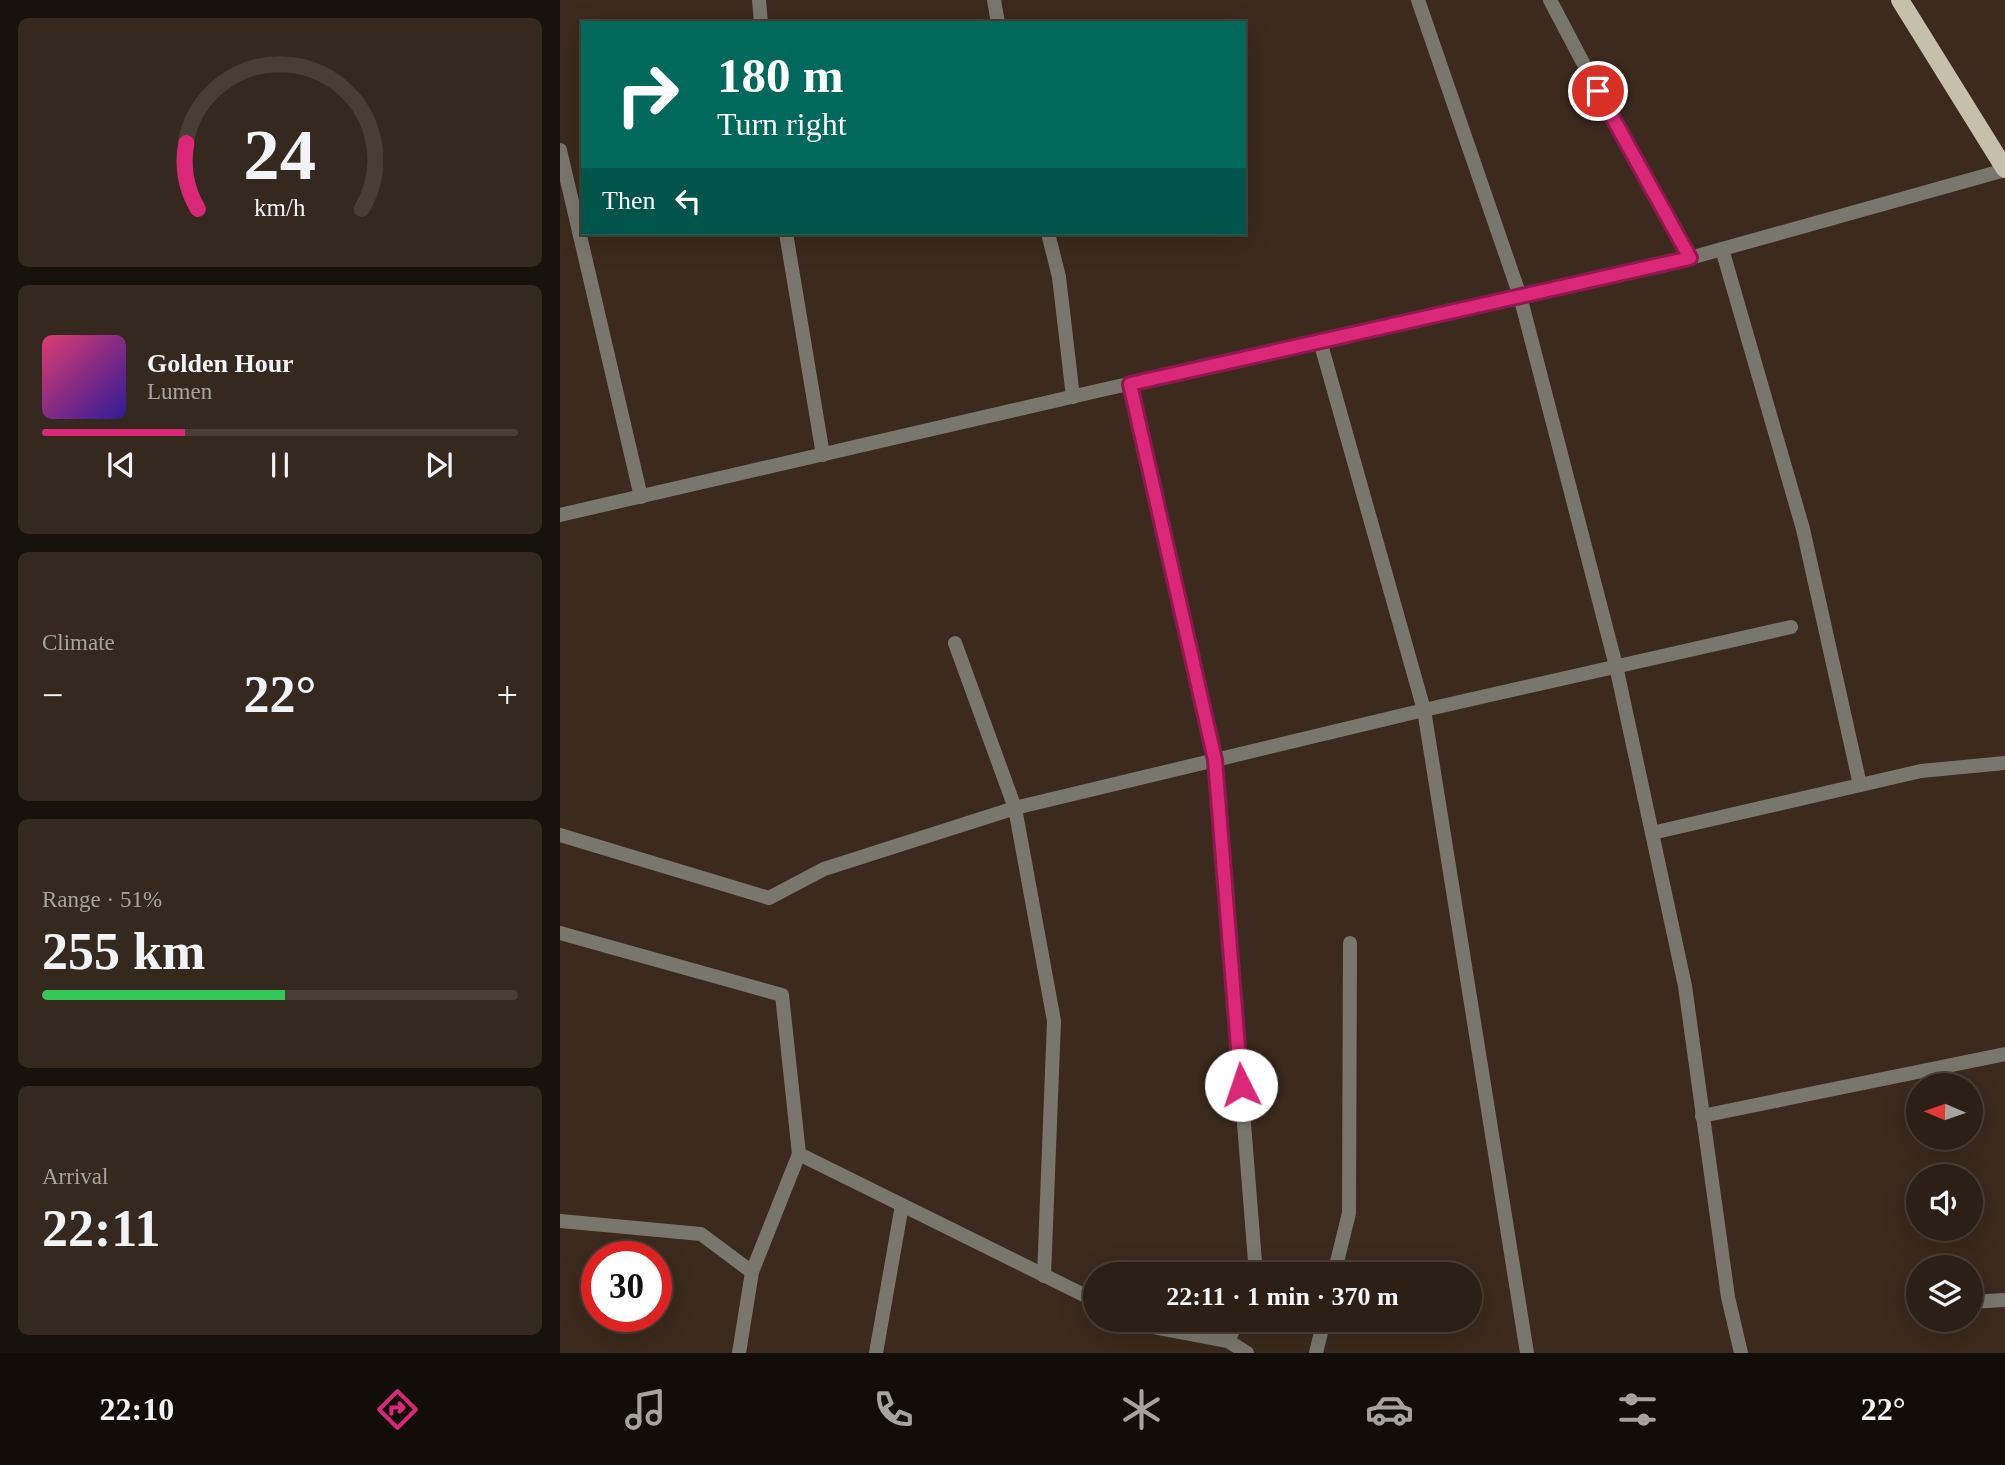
<!DOCTYPE html>
<meta charset="utf-8">
<style>
body{margin:0;font-family:"Times New Roman",serif;background:#34281f;color:#f1f3f6;height:100vh;display:flex;flex-direction:column;font-size:26px;white-space:nowrap}
*{box-sizing:border-box;margin:0}
p{font-size:23px;color:#a6a3a1}
.icon{flex:none;width:38px;height:38px;fill:none;stroke:currentColor;stroke-width:2;stroke-linecap:round;stroke-linejoin:round}
.map{position:relative;flex:1;overflow:hidden}
.sheet{display:flex;flex-direction:column;gap:18px;padding:18px;background:#18120c;width:560px}
.sheet>*{flex:none}
.guide{position:absolute;left:21px;top:21px;width:665px;height:214px;border-radius:0px;box-shadow:0 7px 28px #0002,0 0 0 2px #483e35;background:#00695c;color:#fff;overflow:hidden}
.needle{width:46px;rotate:272deg}
.tools{position:absolute;left:1346px;top:1073px;display:grid;gap:14px}
.tools a{display:grid;place-items:center;width:77px;height:77px;border-radius:50%;background:#2c2016;box-shadow:0 7px 28px #0002,0 0 0 2px #483e35;font-size:35px}
.speed{position:absolute;left:21px;top:1241px;display:flex;gap:14px;font-size:35px;font-weight:700;text-align:center}
.speed>*{display:grid;place-content:center;width:91px;height:91px;border-radius:50%;background:#2c2016;box-shadow:0 7px 28px #0002,0 0 0 2px #483e35;line-height:1}
.speed .limit{border:10px solid #d22;background:#fff;color:#111}
.pin{position:absolute;display:grid;place-items:center;width:60px;height:60px;color:#fff;margin:-30px;border:4px solid #fff;border-radius:50%;box-shadow:0 2px 7px #0007}
.me{position:absolute;width:77px;margin:-38px;rotate:356deg;stroke-linejoin:round;filter:drop-shadow(0 0 5px #0008)}
.turn{display:flex;align-items:center;gap:24px;height:147px;padding:0 21px;font-size:32px}
.turn .icon{width:91px;height:91px;stroke-width:2.5}
.turn b{display:block;font-size:49px;line-height:60px}
.then{display:flex;align-items:center;height:66px;padding:0 21px;background:#0003;gap:14px;font-size:26px}
.big{font-size:52px;font-weight:800;line-height:1.1}
.sheet .tile{flex:1;display:flex;flex-direction:column;justify-content:center;gap:10px;min-width:0;padding:0 24px;border-radius:10px;background:#34281f}
.sheet .dial{align-items:center;gap:0}
.dial svg{height:182px;overflow:visible;fill:none;stroke:#483e35;stroke-width:7;stroke-linecap:round;text-anchor:middle}
.dial text{fill:#f1f3f6;stroke:none}
.song{display:flex;align-items:center;gap:21px}
.cover{width:84px;height:84px;border-radius:10px;background:linear-gradient(135deg,hsl(340 70% 55%),hsl(250 70% 35%))}
.played{height:7px;border-radius:4px;background:linear-gradient(90deg,#db2777 30%,#483e35 30%)}
.keys{display:flex;justify-content:space-around;direction:ltr}
.heat{display:flex;justify-content:space-between;align-items:center;font-size:38px;direction:ltr}
.charge{height:10px;border-radius:5px;background:linear-gradient(90deg,#34c759 51%,#483e35 0)}
.trip{position:absolute;left:523px;top:1262px;width:399px;height:70px;border-radius:35px;background:#2c2016;box-shadow:0 7px 28px #0002,0 0 0 2px #483e35;font-weight:800;line-height:70px;text-align:center}
.tab-bar{display:flex;height:112px;justify-content:space-around;align-items:center;background:#120d09;color:#a6a3a1}
.tab-bar .icon{width:49px;height:49px}
.tab-bar .active{color:#db2777}
.tab-bar b{font-size:32px;color:#f1f3f6}
main{display:flex;flex:1;min-height:0}
.map>svg:first-child{display:block}
.lines{fill:none;stroke-linecap:round;stroke-linejoin:round}
.minor{stroke:#79776d;stroke-width:14}
.primary{stroke:#c5bfab;stroke-width:18}
.route-casing{stroke:#8e194d;stroke-width:18}
.route{stroke:#db2777;stroke-width:12}
</style>
<main>
<section class="sheet">
<div class="tile dial"><svg viewBox="0 0 100 80">
<path d="M14 69A42 42 0 1 1 86 69"/>
<path d="M14 69A42 42 0 0 1 9 40" stroke="#db2777"/>
<text x="50" y="56" font-size="32" font-weight="700">24</text>
<text x="50" y="72" font-size="11">km/h</text>
</svg></div>
<div class="tile">
<div class="song"><i class="cover"></i><div><b>Golden Hour</b><p>Lumen</p></div></div>
<div class="played"></div>
<div class="keys"><svg class="icon" aria-label="previous" viewBox="0 0 24 24"><path d="M18 5L8 12l10 7zM5 5v14"/></svg><svg class="icon" aria-label="pause" viewBox="0 0 24 24"><path d="M8 5v14M16 5v14"/></svg><svg class="icon" aria-label="next" viewBox="0 0 24 24"><path d="M6 5l10 7-10 7zM19 5v14"/></svg></div>
</div>
<div class="tile"><p>Climate</p>
<div class="heat"><a>−</a><b class="big">22°</b><a>+</a></div>
</div>
<div class="tile"><p>Range · 51%</p><b class="big">255 km</b><div class="charge"></div></div>
<div class="tile"><p>Arrival</p><b class="big">22:11</b></div>
</section>
<div class="map">
<svg width="1445" height="1353" viewBox="0 0 1445 1353">
<rect width="100%" height="100%" fill="#3b2a1d"/>
<g class="lines">
<g class="minor">
<path d="M 199,0 L 201,23"/>
<path d="M 434,0 L 438,23"/>
<path d="M 858,0 L 960,296 L 1056,666 L 1125,986 L 1168,1297 L 1181,1353"/>
<path d="M 990,0 L 1050,114 L 1130,258"/>
<path d="M 0,150 L 81,497"/>
<path d="M 226,233 L 263,455"/>
<path d="M 488,233 L 499,277 L 513,397"/>
<path d="M 1162,249 L 1243,529 L 1300,785"/>
<path d="M 570,384 L 655,760 L 696,1274"/>
<path d="M 0,515 L 537,391 L 1130,258 L 1445,170"/>
<path d="M 395,643 L 455,808 L 494,1021 L 484,1276"/>
<path d="M 1092,833 L 1361,771 L 1445,763"/>
<path d="M 0,835 L 209,898 L 264,869 L 455,808 L 864,710 L 760,341"/>
<path d="M 0,933 L 222,995 L 239,1154 L 536,1301"/>
<path d="M 1142,1116 L 1445,1054"/>
<path d="M 0,1221 L 141,1234 L 192,1272"/>
<path d="M 774,1274 L 789,1213 L 790,943"/>
<path d="M 1410,1302 L 1445,1300"/>
<path d="M 1353,1304 L 1358,1303"/>
<path d="M 572,1320 L 583,1325 L 668,1341 L 687,1353"/>
<path d="M 668,1341 L 678,1320"/>
<path d="M 179,1353 L 192,1272 L 239,1154"/>
<path d="M 316,1353 L 342,1205"/>
<path d="M 756,1353 L 764,1320"/>
<path d="M 967,1353 L 864,710 L 1231,627"/>
</g>
<path class="primary" d="M 1340,0 L 1445,169"/>
</g>
<g class="lines">
<g class="route-casing">
<path id="route" d="M 681,1085 L 655,760 L 570,384 L 1130,258 L 1038,91"/>
</g>
<use href="#route" class="route"/>
</g>
</svg>
<div class="tools">
<a><svg class="needle" viewBox="-14 -14 28 28"><path d="M0-13l5 13h-10z" fill="#e53935"/><path d="M0 13l5-13h-10z" fill="#a6a3a1"/></svg></a>
<a><svg class="icon" aria-label="sound" viewBox="0 0 24 24"><path d="M4 9h4l5-4v14l-5-4H4zM17 9q2 3 0 6"/></svg></a>
<a><svg class="icon" aria-label="layers" viewBox="0 0 24 24"><path d="M12 4l9 5-9 5-9-5zM3 14l9 5 9-5"/></svg></a>
</div>
<div class="speed"><div class="limit">30</div></div>
<div class="pin" style="left:1038px;top:91px;background:#d93025"><svg class="icon" aria-label="arrive" viewBox="0 0 24 24"><path d="M6 21V4h12l-3 4 3 4H6"/></svg></div>
<svg class="me" style="left:681px;top:1085px" viewBox="-20 -20 40 40"><circle r="19" fill="#fff"/><path d="M0-13L10 11 0 6-10 11z" fill="#db2777"/></svg>
<div class="trip">22:11 · 1 min · 370 m</div>
<div class="guide">
<div class="turn"><svg class="icon" aria-label="right" viewBox="0 0 24 24"><path d="M7 20v-9h11M14 6l5 5-5 5"/></svg><div><b>180 m</b>Turn right</div></div>
<div class="then">Then<svg class="icon" aria-label="left" viewBox="0 0 24 24"><path d="M17 20v-9H6M10 6l-5 5 5 5"/></svg></div>
</div>
</div>
</main>
<nav class="tab-bar">
<b>22:10</b>
<svg class="icon active" aria-label="directions" viewBox="0 0 24 24"><path d="M12 3l9 9-9 9-9-9zM9 14v-3h6M13 9l2 2-2 2"/></svg>
<svg class="icon" aria-label="music" viewBox="0 0 24 24"><path d="M9 18V5l10-2v13"/><circle cx="6" cy="18" r="3"/><circle cx="16" cy="16" r="3"/></svg>
<svg class="icon" aria-label="phone" viewBox="0 0 24 24"><path d="M5 4h4l2 5-3 2q2 4 5 5l2-3 5 2v4C11 20 4 13 5 4z"/></svg>
<svg class="icon" aria-label="climate" viewBox="0 0 24 24"><path d="M12 3v18M4 7l16 10M4 17L20 7"/></svg>
<svg class="icon" aria-label="car" viewBox="0 0 24 24"><path d="M5 17H2v-5l4-1 3-4h7l3 4 3 1v5h-3M9 17h6M6 11h13"/><circle cx="7" cy="17" r="2"/><circle cx="17" cy="17" r="2"/></svg>
<svg class="icon" aria-label="filters" viewBox="0 0 24 24"><path d="M4 7h16M4 17h16"/><circle cx="9" cy="7" r="2"/><circle cx="15" cy="17" r="2"/></svg>
<b>22°</b>
</nav>
